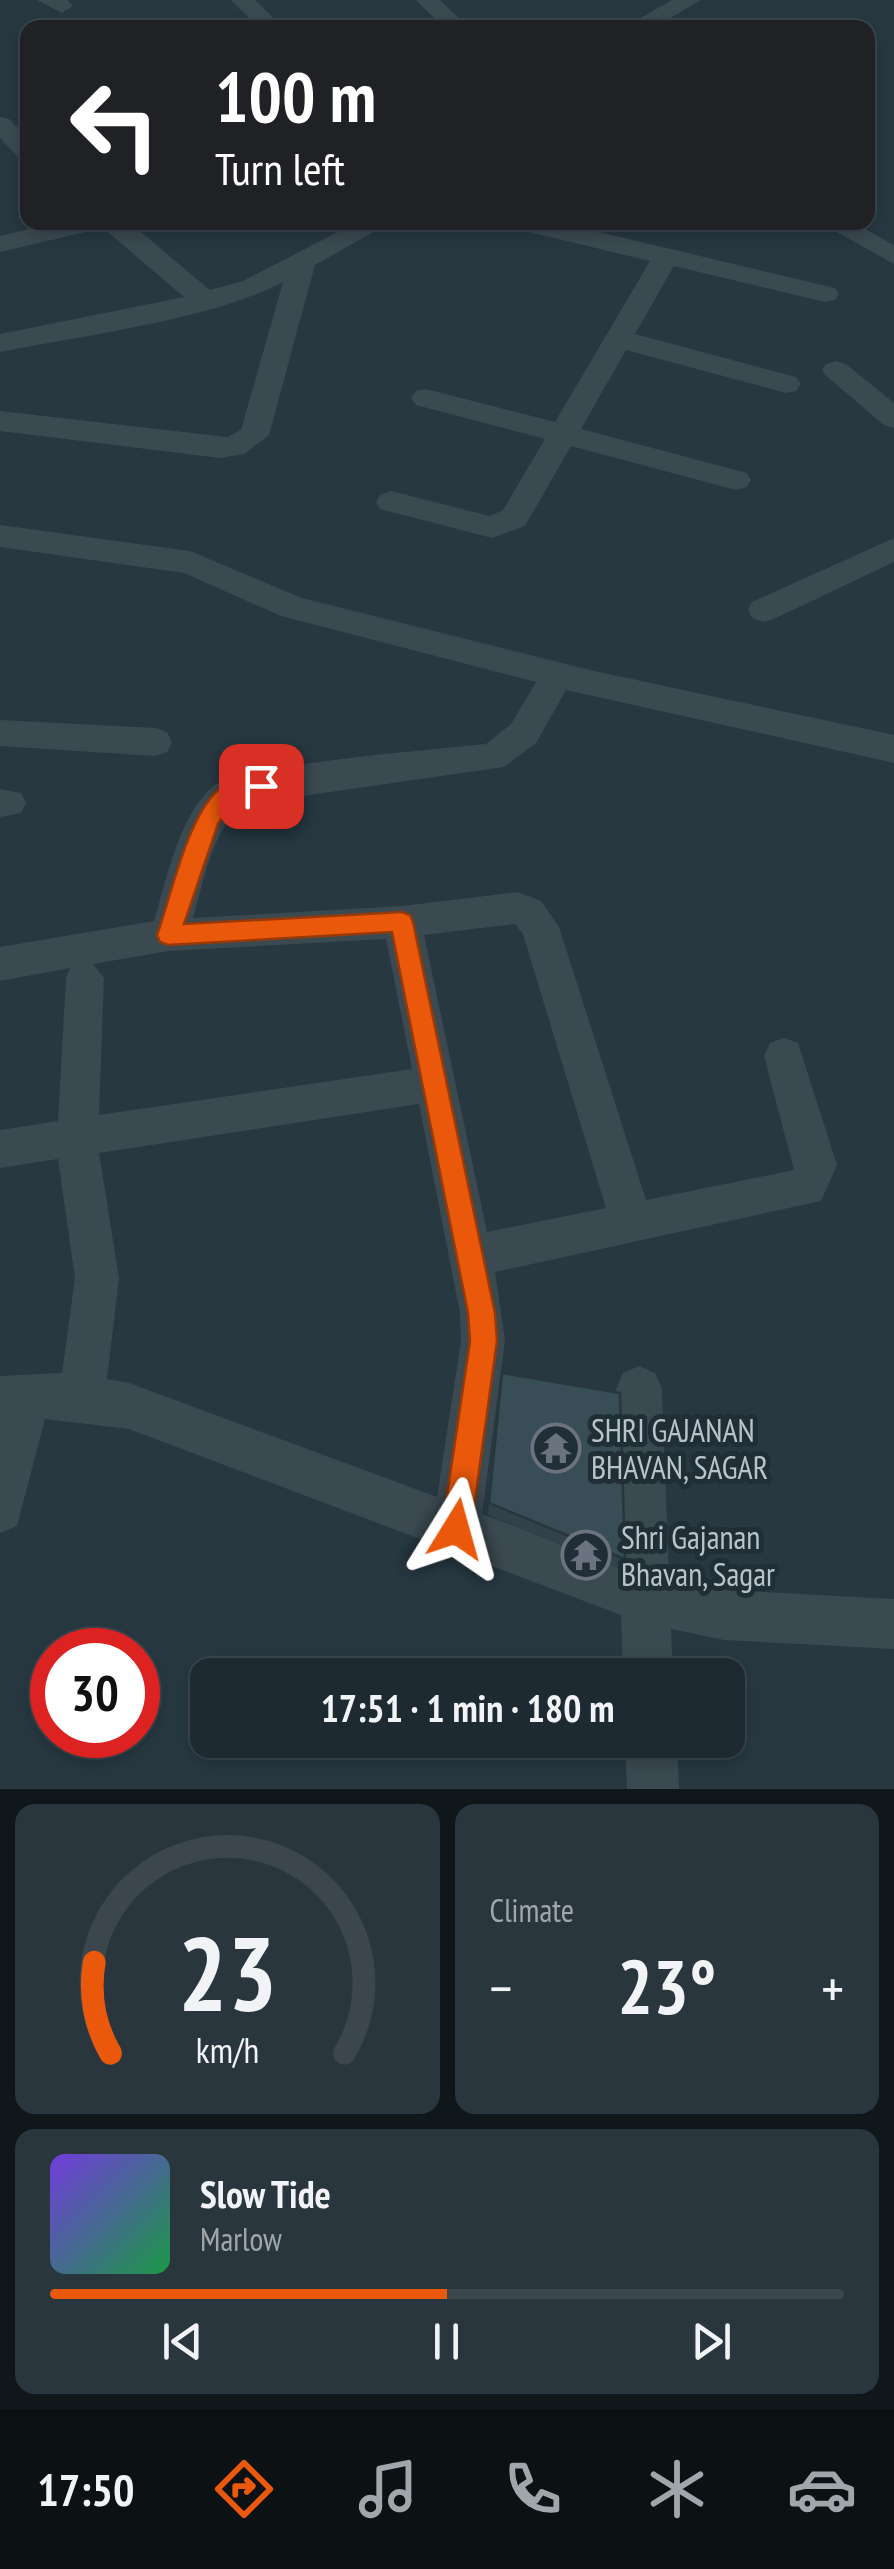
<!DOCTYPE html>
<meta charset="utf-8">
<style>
body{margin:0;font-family:"PT Sans Narrow",sans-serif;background:#2a363d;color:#f1f3f6;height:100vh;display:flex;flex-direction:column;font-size:38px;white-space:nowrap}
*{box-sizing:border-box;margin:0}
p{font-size:32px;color:#a0a7ab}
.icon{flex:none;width:55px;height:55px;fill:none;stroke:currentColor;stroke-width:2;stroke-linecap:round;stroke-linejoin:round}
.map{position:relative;height:1789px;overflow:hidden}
.side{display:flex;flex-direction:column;gap:15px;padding:15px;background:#10171b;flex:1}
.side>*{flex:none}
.banner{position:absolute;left:20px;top:20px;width:855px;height:210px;border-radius:20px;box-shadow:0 5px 15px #0003,0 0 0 2px #3b464d;background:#202124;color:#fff;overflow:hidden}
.speed{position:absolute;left:30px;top:1628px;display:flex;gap:20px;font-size:50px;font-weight:700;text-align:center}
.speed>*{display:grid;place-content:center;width:130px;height:130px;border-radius:50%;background:#1d2a31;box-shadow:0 5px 15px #0003,0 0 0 2px #3b464d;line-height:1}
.speed .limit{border:15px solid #d22;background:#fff;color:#111}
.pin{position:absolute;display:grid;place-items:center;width:85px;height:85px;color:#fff;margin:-42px;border-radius:20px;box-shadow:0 5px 15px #0006}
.me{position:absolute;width:110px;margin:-55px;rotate:8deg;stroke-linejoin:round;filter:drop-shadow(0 0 8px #0008)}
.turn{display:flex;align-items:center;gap:35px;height:210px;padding:0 30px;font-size:45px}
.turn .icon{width:130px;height:130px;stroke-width:2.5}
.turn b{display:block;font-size:70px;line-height:85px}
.big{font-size:75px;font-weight:600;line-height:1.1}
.side .card{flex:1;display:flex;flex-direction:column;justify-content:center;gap:15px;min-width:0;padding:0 35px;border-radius:20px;background:#2a363d}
.side .dial{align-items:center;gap:0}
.dial svg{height:260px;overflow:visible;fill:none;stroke:#3b464d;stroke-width:7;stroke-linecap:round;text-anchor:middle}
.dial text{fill:#f1f3f6;stroke:none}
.song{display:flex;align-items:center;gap:30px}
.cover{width:120px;height:120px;border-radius:15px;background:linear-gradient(135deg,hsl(260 70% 55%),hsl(140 70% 35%))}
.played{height:10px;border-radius:5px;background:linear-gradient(90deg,#ea580c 50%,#3b464d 50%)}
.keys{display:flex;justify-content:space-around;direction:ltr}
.heat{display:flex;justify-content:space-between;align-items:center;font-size:55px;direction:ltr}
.side .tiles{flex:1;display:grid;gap:15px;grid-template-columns:1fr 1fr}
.card:last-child{grid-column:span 2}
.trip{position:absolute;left:190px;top:1658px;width:555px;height:100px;border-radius:20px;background:#1d2a31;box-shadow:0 5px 15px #0003,0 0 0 2px #3b464d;font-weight:600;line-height:100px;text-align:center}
.tabs{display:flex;height:160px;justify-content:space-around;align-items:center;background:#0c1114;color:#a0a7ab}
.tabs .icon{width:70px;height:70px}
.tabs .on{color:#ea580c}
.tabs b{font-size:45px;color:#f1f3f6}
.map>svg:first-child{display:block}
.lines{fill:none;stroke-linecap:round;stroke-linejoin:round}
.street{fill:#3b4951;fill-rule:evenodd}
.wall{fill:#31424b}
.building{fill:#394d57;stroke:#28363d;stroke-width:2.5}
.route{fill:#ea580c;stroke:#983908;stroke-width:2.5}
.labels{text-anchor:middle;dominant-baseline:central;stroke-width:10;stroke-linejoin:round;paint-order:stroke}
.near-poi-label{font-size:32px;fill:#b8c4cb;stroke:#202e36;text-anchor:start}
</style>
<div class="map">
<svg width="894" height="1789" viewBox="0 0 894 1789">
<rect width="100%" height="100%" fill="#273841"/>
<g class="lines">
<g class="street">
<path d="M 37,0 L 67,0 L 73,6 L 62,13 Z"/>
<path d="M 231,0 L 255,0 L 284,28 L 259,28 Z"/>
<path d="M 416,0 L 440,0 L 469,28 L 444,28 Z"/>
<path d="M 672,0 L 701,0 L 653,28 L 623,28 Z"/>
<path d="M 0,117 L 9,119 L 28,138 L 28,160 L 19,158 L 0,138 Z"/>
<path d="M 58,222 L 129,222 L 210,290 L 243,281 L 357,222 L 391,222 L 315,265 L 269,435 L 244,454 L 220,458 L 0,431 L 0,411 L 227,437 L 241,430 L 283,282 C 210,320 84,335 0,352 L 0,334 L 184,297 L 103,228 L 0,252 L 0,236 Z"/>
<path d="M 508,222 L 557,222 L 835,288 L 839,294 L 835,300 L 825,302 L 674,266 L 635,334 L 796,377 L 801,384 L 796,391 L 786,393 L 626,350 L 581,429 L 747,473 L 751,480 L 747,487 L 736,490 L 571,446 L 525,526 L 492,538 L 380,509 L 376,502 L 380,495 L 391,491 L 490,516 L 503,510 L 545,439 L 416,405 L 411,398 L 416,391 L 426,389 L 555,422 L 650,261 L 512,228 Z"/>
<path d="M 819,222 L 852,222 L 894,245 L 894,264 Z"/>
<path d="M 836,361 L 846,364 L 894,403 L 894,428 L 884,425 L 826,376 L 822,370 L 826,364 Z"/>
<path d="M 0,525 L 190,551 L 302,598 L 590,670 L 894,735 L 894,763 L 566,690 L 536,743 L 504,767 L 241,805 C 212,833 204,880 193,918 L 402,906 L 518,892 L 541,901 L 559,927 L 646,1200 L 794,1170 L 764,1056 L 770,1043 L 784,1038 L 798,1043 L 837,1165 L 821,1201 L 495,1272 L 505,1341 L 482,1514 L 620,1566 L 616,1389 L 623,1373 L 639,1366 L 655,1373 L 662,1389 L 669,1579 L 724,1590 L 894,1599 L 894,1649 L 724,1640 L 671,1629 L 673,1675 L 623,1675 L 621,1615 L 129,1429 L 45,1419 L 17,1526 L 0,1533 L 0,1376 L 62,1373 L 75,1278 L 58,1159 L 0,1168 L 0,1130 L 58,1121 L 66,978 L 70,968 L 0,981 L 0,947 L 154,921 C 167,879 178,818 212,787 C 236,765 441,749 486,744 L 511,724 L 536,682 L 281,616 L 184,573 L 0,547 ZM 515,924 L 523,934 L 606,1208 L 487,1232 L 424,935 ZM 386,939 L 412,1069 L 99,1115 L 104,978 L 93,964 L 169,951 ZM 419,1104 L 460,1313 L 461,1341 L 437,1497 L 129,1383 L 107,1379 L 119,1278 L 99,1153 Z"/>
<path d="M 894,538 L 894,562 L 776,618 L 764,622 L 752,618 L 748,610 L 752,602 Z"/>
<path d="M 0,720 L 155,728 L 167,732 L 172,742 L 167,752 L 155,756 L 0,746 Z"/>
<path d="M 0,789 L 21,793 L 26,803 L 21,813 L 0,817 Z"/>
<path d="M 625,1740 L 677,1740 L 679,1789 L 627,1789 Z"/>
</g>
</g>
<path class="wall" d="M 502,1373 L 625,1559 L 620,1569 L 488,1515 Z"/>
<path class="building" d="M 502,1373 L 620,1393 L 625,1559 L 489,1503 Z"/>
<path class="route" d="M 261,777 L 268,779 L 272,786 L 268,792 L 232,803 L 218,824 L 184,924 L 402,912 L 410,915 L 413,922 L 495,1313 L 497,1341 L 471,1529 L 467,1540 L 456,1544 L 446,1540 L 442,1529 L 470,1341 L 468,1313 L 392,932 L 168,945 L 160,942 L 157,935 C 171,896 187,819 217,791 C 228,781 246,779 261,777 Z"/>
<defs>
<g id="temple-ring" transform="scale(2.5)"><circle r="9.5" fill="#202e36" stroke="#6b7280" stroke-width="1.5"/><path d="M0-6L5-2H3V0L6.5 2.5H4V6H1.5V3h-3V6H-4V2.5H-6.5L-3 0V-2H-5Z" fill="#6b7280"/></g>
</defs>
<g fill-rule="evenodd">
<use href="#temple-ring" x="556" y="1448"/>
<use href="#temple-ring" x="586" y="1555"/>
</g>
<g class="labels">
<g class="near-poi-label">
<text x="591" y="1430">SHRI GAJANAN<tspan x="591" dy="37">BHAVAN, SAGAR</tspan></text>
<text x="621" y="1537">Shri Gajanan<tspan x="621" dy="37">Bhavan, Sagar</tspan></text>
</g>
</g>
</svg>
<div class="speed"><div class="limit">30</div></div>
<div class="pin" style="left:261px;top:786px;background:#d93025"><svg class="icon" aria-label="arrive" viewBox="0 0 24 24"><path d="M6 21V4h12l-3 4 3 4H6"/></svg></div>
<svg class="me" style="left:456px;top:1529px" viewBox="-20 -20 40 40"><path d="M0-17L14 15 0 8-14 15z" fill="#ea580c" stroke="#fff" stroke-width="4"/></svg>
<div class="trip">17:51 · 1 min · 180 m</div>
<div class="banner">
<div class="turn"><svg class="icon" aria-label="left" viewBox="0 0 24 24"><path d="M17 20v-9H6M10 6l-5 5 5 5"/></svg><div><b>100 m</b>Turn left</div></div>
</div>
</div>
<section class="side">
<div class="tiles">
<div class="card dial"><svg viewBox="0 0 100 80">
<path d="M14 69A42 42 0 1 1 86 69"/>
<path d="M14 69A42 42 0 0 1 9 41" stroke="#ea580c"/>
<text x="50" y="56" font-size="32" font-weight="700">23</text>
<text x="50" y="72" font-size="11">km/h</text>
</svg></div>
<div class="card"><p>Climate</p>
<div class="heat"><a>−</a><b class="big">23°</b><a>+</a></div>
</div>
<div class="card">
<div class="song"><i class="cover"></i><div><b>Slow Tide</b><p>Marlow</p></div></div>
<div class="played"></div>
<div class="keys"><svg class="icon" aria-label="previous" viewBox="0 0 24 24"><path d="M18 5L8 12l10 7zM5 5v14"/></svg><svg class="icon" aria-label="pause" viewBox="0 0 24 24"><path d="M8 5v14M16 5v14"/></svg><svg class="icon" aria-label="next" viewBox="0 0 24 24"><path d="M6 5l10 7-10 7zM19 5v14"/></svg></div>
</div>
</div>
</section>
<nav class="tabs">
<b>17:50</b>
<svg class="icon on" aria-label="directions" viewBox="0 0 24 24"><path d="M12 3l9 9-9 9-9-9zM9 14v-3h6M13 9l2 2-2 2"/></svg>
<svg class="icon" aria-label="music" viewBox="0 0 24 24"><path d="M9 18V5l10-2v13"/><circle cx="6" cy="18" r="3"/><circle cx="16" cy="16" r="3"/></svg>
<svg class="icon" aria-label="phone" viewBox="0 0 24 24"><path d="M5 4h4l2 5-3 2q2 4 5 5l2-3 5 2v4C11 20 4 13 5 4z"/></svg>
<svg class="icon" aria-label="climate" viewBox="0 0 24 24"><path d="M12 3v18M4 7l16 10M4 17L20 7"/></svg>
<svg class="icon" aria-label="car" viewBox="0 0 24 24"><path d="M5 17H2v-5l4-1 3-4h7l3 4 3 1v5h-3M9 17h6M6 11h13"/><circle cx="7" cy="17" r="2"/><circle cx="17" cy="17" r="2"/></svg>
</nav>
